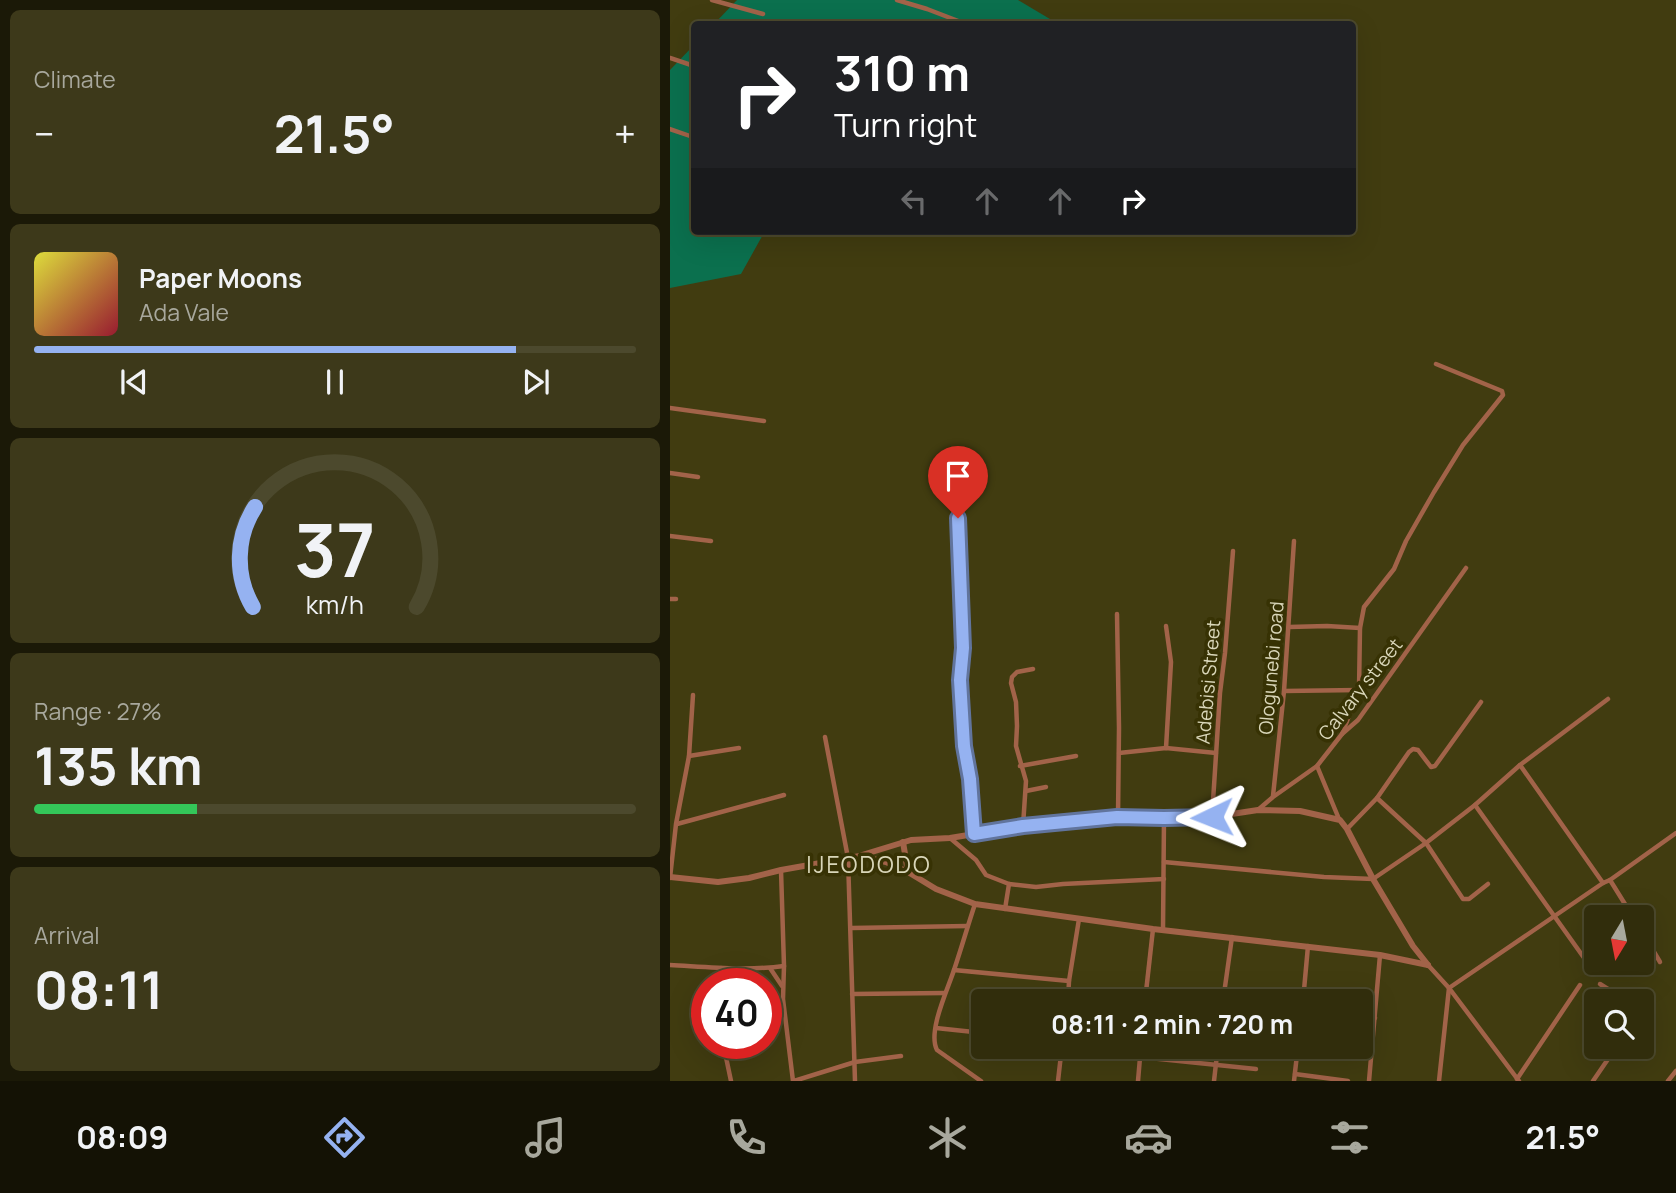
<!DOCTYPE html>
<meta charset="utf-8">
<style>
body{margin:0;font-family:Manrope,sans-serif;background:#3d391a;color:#f1f3f6;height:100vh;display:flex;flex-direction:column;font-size:26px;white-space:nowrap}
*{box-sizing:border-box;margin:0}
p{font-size:23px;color:#a8a89d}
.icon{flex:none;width:38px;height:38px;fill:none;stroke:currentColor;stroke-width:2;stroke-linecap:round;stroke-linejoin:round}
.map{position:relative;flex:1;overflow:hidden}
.panel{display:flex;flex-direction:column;gap:10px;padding:10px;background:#1b1907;width:670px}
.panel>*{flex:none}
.hud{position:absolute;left:21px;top:21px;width:665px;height:214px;border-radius:7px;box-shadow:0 7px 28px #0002,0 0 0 2px #4c492d;background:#202124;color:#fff;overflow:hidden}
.needle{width:46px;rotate:190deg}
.tools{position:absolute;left:914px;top:905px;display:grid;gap:14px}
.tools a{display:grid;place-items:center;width:70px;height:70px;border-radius:7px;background:#312d0c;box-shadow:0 7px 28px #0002,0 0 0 2px #4c492d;font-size:35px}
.speed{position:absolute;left:21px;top:968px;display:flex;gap:14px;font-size:35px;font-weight:700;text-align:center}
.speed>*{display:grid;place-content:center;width:91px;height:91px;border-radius:50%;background:#312d0c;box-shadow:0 7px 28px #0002,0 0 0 2px #4c492d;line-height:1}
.speed .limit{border:10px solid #d22;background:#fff;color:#111}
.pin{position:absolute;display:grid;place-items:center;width:60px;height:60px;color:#fff;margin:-72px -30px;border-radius:50% 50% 50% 0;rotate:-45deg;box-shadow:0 0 7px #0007}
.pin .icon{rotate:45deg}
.me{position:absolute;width:77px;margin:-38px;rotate:268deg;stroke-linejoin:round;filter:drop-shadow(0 0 5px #0008)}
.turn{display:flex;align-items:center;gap:24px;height:147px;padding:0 28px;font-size:32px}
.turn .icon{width:91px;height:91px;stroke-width:2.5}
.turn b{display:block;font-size:49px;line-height:60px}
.lanes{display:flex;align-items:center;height:66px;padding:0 28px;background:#0003;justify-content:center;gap:35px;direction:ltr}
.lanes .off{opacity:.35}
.big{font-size:52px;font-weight:700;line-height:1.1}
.panel .widget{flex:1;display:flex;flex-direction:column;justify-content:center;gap:10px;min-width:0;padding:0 24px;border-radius:10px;background:#3d391a}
.panel .dial{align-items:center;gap:0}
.dial svg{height:182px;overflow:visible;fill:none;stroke:#4c492d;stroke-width:7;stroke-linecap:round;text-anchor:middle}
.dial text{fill:#f1f3f6;stroke:none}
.song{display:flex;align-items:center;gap:21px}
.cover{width:84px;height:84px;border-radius:10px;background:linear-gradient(135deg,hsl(60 70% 55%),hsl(350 70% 35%))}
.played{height:7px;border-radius:4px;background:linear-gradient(90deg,#95b2f1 80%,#4c492d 80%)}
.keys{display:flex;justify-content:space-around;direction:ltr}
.heat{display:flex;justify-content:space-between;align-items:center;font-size:38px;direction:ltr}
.charge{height:10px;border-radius:5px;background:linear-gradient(90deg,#34c759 27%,#4c492d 0)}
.trip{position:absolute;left:301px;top:989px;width:402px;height:70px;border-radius:7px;background:#312d0c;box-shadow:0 7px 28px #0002,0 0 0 2px #4c492d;font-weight:700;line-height:70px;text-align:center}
.tabs{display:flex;height:112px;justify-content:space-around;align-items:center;background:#141205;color:#a8a89d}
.tabs .icon{width:49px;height:49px}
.tabs .current{color:#95b2f1}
.tabs b{font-size:32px;color:#f1f3f6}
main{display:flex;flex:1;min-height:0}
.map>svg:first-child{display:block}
.green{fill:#0b704e}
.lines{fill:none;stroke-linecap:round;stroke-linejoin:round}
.minor{stroke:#a26349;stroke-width:4.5}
.tertiary{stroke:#a26349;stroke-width:6}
.route-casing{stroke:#61749d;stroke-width:18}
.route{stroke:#95b2f1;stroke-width:12}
.labels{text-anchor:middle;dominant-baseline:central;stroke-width:7;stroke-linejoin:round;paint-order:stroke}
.street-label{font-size:19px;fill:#d9d6b9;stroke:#373204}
.quarter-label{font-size:23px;letter-spacing:2px;fill:#d9d6b9;stroke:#373204}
</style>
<main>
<section class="panel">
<div class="widget"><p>Climate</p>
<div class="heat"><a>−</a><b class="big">21.5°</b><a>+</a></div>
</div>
<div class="widget">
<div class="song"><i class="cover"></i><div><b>Paper Moons</b><p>Ada Vale</p></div></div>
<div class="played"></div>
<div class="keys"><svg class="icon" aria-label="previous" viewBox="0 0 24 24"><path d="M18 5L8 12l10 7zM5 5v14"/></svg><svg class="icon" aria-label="pause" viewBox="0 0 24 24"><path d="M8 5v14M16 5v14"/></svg><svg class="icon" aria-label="next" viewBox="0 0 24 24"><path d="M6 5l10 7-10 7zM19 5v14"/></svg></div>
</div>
<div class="widget dial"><svg viewBox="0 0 100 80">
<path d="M14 69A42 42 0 1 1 86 69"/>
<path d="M14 69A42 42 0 0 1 15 25" stroke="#95b2f1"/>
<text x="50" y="56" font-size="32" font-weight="700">37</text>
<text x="50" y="72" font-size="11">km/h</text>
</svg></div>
<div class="widget"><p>Range · 27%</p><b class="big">135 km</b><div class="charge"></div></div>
<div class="widget"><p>Arrival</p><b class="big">08:11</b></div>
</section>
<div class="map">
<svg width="1006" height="1081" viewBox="0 0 1006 1081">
<rect width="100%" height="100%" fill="#413c10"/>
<g class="green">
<path d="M 67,0 L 348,0 L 385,22 L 384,24 L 44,24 Z"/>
<path d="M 24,45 L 24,231 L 95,231 L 71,274 L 0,288 L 0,70 Z"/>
</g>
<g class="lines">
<g class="minor">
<path d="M 42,0 L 93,14"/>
<path d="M 227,0 L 257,9 L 296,24"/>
<path d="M 0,58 L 24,66"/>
<path d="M 0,129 L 20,136"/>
<path d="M 0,408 L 94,421"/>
<path d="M 0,473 L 28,477"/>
<path d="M 287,492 L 293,648 L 290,680 L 294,746 L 300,779 L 304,834"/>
<path d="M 0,536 L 41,541"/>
<path d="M 0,599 L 6,599"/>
<path d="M 447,614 L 449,728 L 448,817"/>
<path d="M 496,626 L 501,662 L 496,748"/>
<path d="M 619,627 L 657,626 L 690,628"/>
<path d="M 614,691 L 689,690"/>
<path d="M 672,734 L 689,690 L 690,628 L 694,607 L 724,569 L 736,541 L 764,492 L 793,445 L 833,395 L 832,391 L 766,364"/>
<path d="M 155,737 L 178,858 L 185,1081"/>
<path d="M 449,753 L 496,748 L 546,753"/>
<path d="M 19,756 L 69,748"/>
<path d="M 850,765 L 933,883"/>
<path d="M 350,766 L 406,756"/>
<path d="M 647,766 L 669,819"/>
<path d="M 356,791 L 376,787"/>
<path d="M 603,796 L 614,691 L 624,541"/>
<path d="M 707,798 L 756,843 L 793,899 L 799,899 L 818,884"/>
<path d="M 805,805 L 917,962"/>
<path d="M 589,809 L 603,797 L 647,766 L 672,734 L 688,720 L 796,568"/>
<path d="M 542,817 L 550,693 L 555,653 L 563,551"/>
<path d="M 7,824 L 114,795"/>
<path d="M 353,826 L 356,781 L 346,746 L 347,726 L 346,702 L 341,683 L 342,677 L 347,672 L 363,669"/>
<path d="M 677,829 L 707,798 L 739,752 L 743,749 L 748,750 L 761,767 L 765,766 L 811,702"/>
<path d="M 280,838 L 306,860 L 316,875 L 339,884 L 366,887 L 393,884 L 494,879"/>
<path d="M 494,862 L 654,877 L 703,879 L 756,843 L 805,805 L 850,765 L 938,699"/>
<path d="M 111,870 L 114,966 L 113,999 L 123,1081"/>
<path d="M 0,878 L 6,824 L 19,756 L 23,695"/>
<path d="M 940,880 L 963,917"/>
<path d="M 305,904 C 298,925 292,946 285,967 C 279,987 257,1031 267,1050 L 311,1081"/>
<path d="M 335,909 L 339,884"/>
<path d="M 182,928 L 297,926"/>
<path d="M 493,929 L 494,818"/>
<path d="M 971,930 L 990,962"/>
<path d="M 0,965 C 38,967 77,971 114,966"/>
<path d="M 758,965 L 779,988 L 849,1081"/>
<path d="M 51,968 L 51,984"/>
<path d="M 100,968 L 112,986"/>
<path d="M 284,970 L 399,981"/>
<path d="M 930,984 L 957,1001"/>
<path d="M 182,994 L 275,993"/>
<path d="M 476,994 L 544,1001"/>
<path d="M 399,997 L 435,1001"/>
<path d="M 398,1001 L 399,981 L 409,919"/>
<path d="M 475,1001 L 483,929"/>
<path d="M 553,1001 L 562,937"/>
<path d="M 633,1001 L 638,946"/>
<path d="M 691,1016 L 705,1018"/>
<path d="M 266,1028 L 313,1033"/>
<path d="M 53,1043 L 61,1081"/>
<path d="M 470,1057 L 586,1069"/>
<path d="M 625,1074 L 678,1081"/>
<path d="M 847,1079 L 910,985"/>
<path d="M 124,1081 L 185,1062 L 231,1056"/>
<path d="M 388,1081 L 392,1046"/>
<path d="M 468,1081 L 471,1046"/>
<path d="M 544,1081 L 548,1046"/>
<path d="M 624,1081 L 628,1046"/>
<path d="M 699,1081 L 710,955"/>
<path d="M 769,1081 L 779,988 L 933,883 L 940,880 L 1006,833"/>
<path d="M 923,1081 L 947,1046"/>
<path d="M 998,1081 L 1006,1071"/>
</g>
<g class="tertiary">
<path d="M 233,842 L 238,872"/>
<path d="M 192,855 L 241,840 L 280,838 L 353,826 L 448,817 L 494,818 L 542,817 L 588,810 L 630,811 L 670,820 L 677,829 L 703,879 L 743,946 L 758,965"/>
<path d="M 0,877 L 48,882 L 79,878 L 111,870 L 190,856 L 216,862 L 238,872 L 266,889 L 305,904 L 483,929 L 710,955 L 758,965"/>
</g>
</g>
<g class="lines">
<g class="route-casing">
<path id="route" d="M 288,518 L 293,648 L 290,680 L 294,746 L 300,779 L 304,834 L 353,826 L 447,817 L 494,818 L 542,817"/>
</g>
<use href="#route" class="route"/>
</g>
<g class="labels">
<g class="street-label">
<text transform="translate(601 668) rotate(-85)">Ologunebi road</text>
<text transform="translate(538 682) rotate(-85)">Adebisi Street</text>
<text transform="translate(690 689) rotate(-52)">Calvary street</text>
</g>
<g class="quarter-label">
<text x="199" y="864">IJEODODO</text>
</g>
</g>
</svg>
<div class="tools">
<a><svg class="needle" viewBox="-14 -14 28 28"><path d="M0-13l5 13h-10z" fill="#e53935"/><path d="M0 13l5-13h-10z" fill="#a8a89d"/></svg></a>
<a><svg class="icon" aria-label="search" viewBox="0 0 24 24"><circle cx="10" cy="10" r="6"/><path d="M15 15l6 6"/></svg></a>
</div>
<div class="speed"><div class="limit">40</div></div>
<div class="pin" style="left:288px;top:518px;background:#d93025"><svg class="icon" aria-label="arrive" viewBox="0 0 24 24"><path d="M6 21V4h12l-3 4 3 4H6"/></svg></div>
<svg class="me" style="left:542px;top:817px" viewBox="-20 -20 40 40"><path d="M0-17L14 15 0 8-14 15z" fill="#95b2f1" stroke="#fff" stroke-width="4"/></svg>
<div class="trip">08:11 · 2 min · 720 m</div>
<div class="hud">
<div class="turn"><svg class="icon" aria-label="right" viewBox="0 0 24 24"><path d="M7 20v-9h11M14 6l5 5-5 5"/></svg><div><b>310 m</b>Turn right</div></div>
<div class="lanes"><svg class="icon off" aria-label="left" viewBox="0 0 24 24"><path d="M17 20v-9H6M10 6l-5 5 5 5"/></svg><svg class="icon off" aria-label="ahead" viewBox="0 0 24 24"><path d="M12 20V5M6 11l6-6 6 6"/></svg><svg class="icon off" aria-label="ahead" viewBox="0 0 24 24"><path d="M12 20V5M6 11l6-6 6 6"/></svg><svg class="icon" aria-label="right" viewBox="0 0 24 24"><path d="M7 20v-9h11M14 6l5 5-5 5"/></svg></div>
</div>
</div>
</main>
<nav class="tabs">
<b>08:09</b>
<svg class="icon current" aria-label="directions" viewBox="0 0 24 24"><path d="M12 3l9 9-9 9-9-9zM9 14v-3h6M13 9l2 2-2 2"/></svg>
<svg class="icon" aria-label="music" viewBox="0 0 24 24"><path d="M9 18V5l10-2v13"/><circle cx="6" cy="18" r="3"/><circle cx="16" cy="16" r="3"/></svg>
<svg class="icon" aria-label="phone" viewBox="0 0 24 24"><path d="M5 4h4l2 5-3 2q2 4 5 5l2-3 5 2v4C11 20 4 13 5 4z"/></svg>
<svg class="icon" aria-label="climate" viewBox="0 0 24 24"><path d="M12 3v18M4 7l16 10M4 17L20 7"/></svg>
<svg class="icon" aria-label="car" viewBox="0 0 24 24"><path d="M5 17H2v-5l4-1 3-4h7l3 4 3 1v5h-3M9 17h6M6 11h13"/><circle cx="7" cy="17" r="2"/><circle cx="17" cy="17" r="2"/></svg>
<svg class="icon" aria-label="filters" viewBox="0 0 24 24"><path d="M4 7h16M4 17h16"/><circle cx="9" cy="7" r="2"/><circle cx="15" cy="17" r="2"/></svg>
<b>21.5°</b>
</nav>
